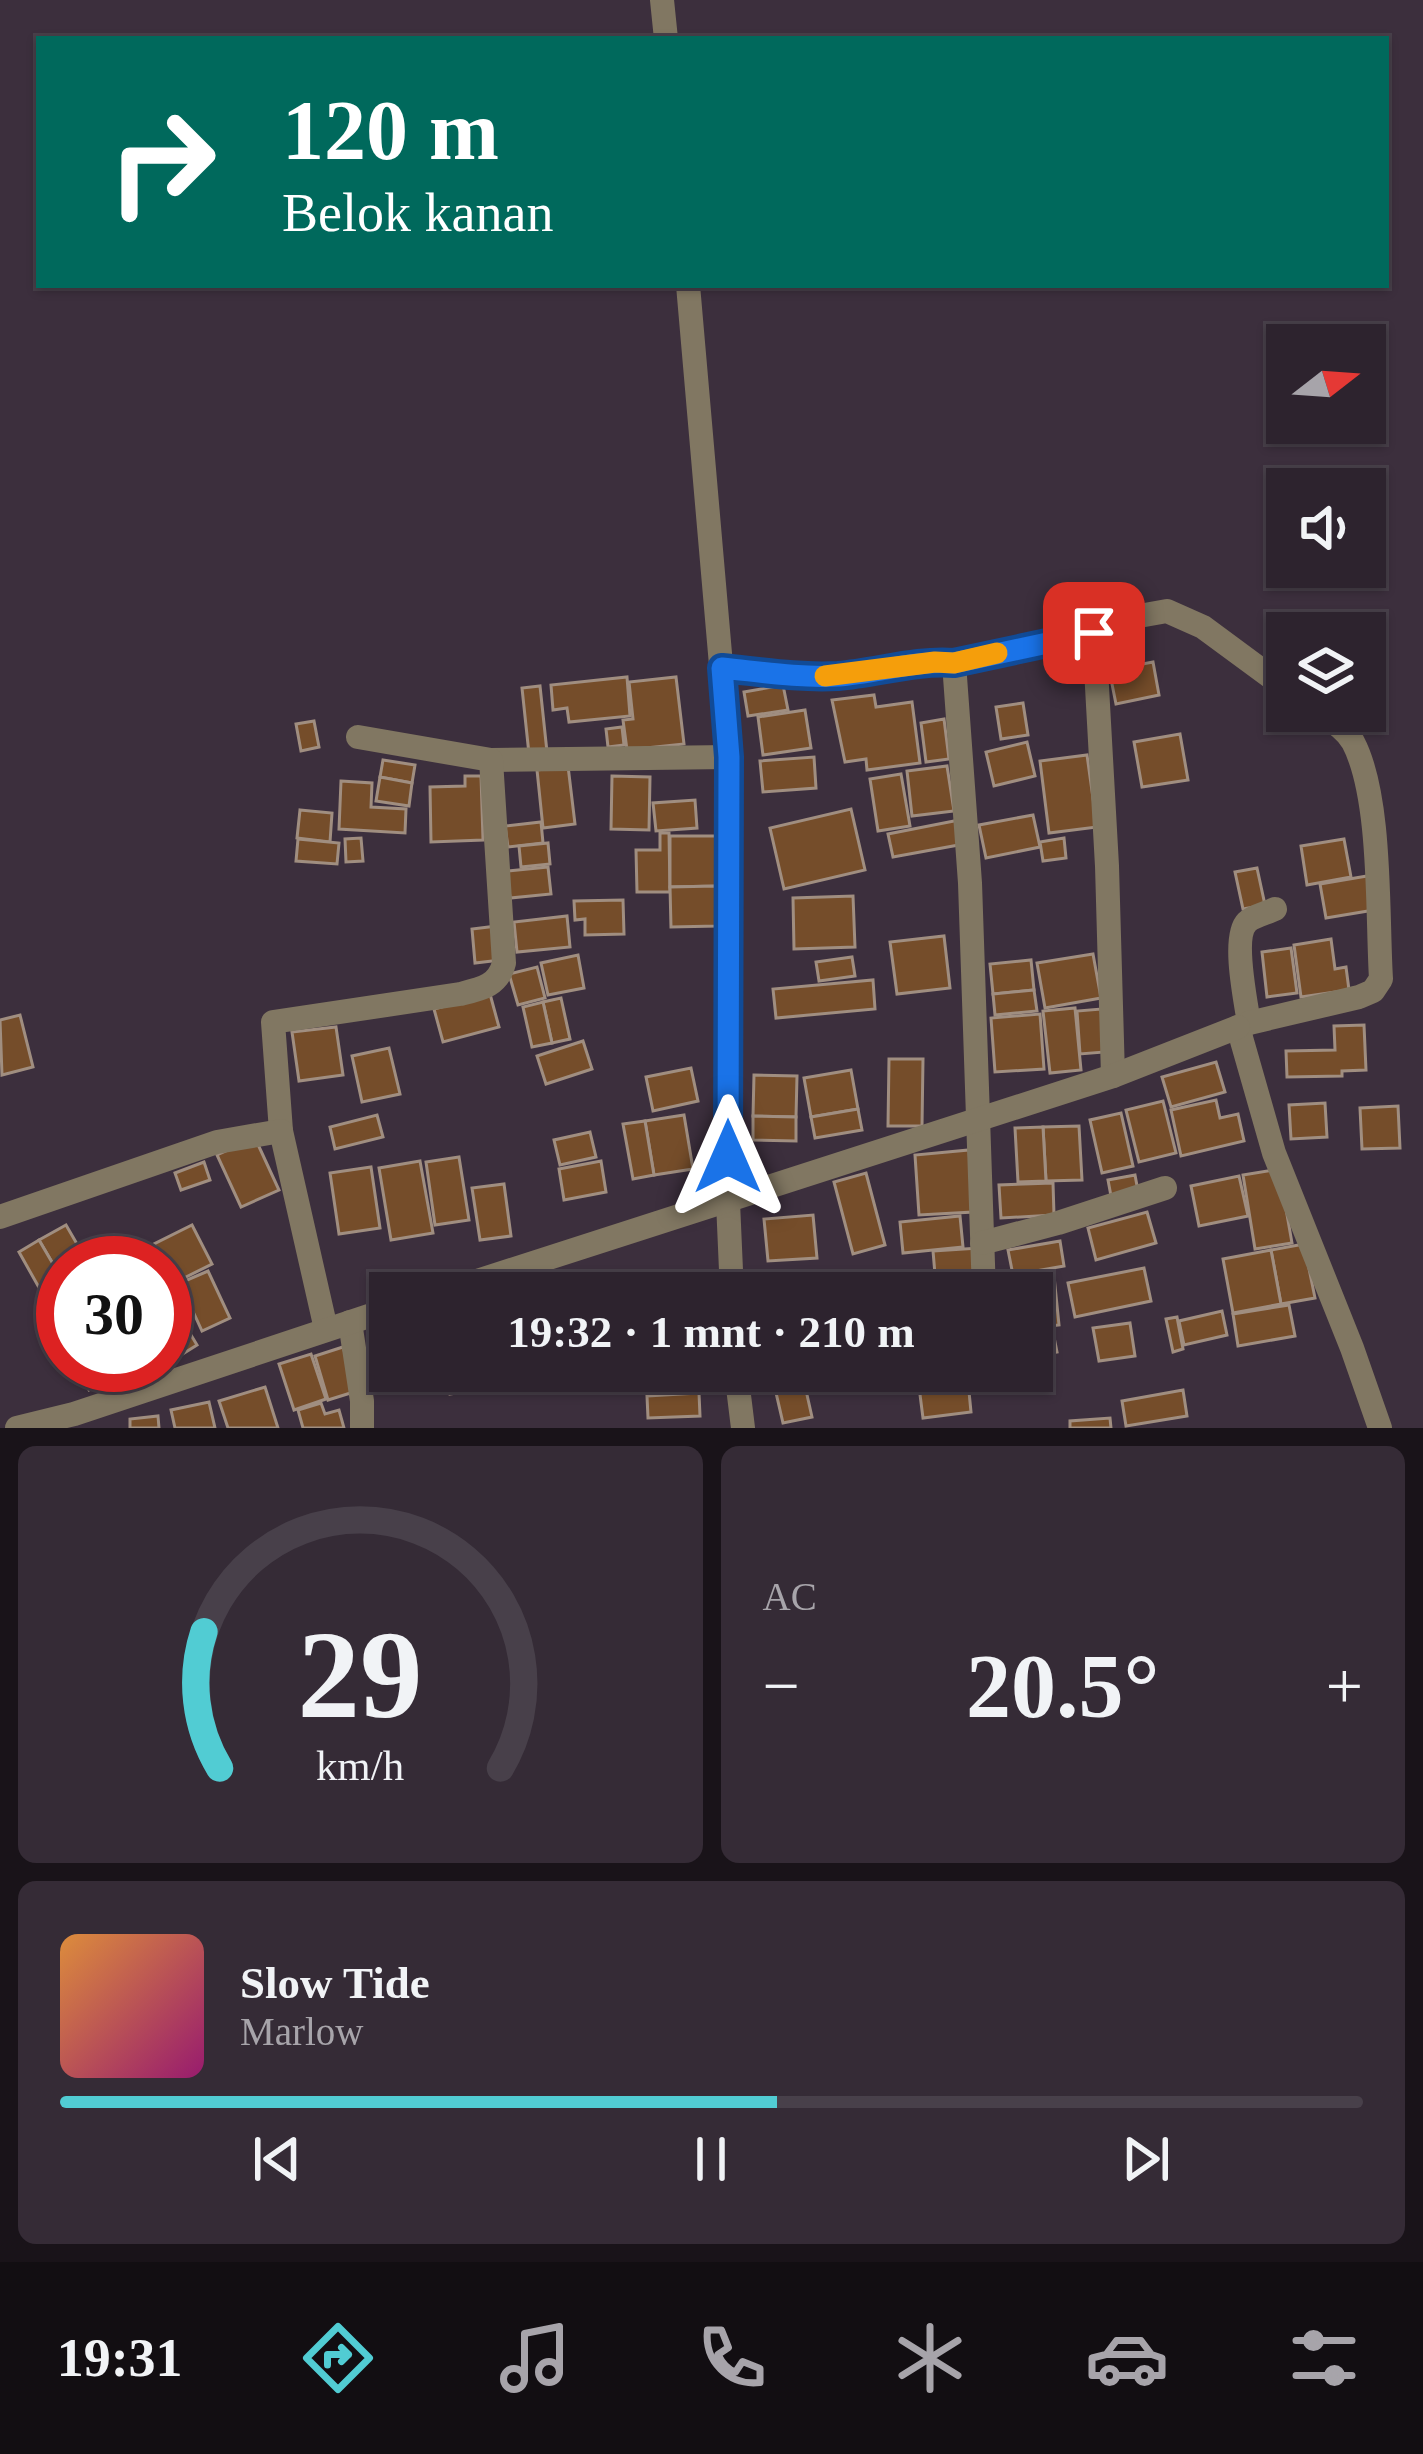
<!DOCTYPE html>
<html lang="id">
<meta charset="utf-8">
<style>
body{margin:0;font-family:Georgia,serif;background:#352b36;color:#f1f3f6;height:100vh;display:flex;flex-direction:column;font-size:45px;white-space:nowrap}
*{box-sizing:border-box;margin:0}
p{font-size:39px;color:#a7a4aa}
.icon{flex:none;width:66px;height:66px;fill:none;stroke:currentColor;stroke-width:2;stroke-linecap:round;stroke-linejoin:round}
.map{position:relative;height:1428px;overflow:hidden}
.sheet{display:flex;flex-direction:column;gap:18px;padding:18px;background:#191319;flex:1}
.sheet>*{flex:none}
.hud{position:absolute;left:36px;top:36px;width:1353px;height:252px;border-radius:0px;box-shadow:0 3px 9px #0004,0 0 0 3px #48404a;background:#00695c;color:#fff;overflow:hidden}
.needle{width:78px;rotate:73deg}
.fabs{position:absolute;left:1266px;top:324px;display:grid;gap:24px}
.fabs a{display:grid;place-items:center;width:120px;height:120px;border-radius:0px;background:#2d232e;box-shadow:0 3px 9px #0004,0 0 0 3px #48404a;font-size:60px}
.speed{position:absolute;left:36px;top:1236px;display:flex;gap:24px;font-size:60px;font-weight:700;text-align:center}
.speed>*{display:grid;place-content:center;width:156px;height:156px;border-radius:50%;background:#2d232e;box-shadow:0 3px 9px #0004,0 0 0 3px #48404a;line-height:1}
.speed .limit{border:18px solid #d22;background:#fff;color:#111}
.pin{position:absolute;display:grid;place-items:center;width:102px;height:102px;color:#fff;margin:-51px;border-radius:24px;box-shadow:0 6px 18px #0006}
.me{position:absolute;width:132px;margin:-66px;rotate:0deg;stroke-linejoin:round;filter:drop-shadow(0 0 9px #0008)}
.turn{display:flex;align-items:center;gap:42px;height:252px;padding:0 48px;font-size:54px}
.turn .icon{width:156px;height:156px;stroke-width:2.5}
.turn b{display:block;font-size:84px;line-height:102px}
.big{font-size:90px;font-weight:800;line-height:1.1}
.sheet .tile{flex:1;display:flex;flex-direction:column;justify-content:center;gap:18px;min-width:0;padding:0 42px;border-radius:18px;background:#352b36}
.sheet .dial{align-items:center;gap:0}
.dial svg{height:312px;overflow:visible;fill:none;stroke:#48404a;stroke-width:7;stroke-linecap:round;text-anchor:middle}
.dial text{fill:#f1f3f6;stroke:none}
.song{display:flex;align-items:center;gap:36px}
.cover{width:144px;height:144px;border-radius:18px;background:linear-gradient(135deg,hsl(30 70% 55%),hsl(320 70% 35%))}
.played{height:12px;border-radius:6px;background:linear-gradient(90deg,#51ccd3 55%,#48404a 55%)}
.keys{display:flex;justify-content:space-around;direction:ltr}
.heat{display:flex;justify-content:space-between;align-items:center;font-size:66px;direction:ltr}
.sheet .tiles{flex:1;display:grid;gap:18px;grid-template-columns:1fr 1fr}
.tile:last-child{grid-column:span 2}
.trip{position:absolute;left:369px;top:1272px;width:684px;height:120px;border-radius:0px;background:#2d232e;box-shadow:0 3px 9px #0004,0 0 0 3px #48404a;font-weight:800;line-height:120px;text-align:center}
.tabs{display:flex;height:192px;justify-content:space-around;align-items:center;background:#120e12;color:#a7a4aa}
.tabs .icon{width:84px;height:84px}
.tabs .active{color:#51ccd3}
.tabs b{font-size:54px;color:#f1f3f6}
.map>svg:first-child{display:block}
.building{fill:#754d2a;stroke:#a08e80;stroke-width:3}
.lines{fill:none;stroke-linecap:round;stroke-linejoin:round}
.street{stroke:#817762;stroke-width:24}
.route-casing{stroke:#114b97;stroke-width:30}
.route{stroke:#1a73e8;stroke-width:21}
.slow{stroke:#f59e0b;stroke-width:21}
</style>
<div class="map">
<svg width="1423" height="1428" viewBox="0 0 1423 1428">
<rect width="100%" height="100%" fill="#3c2f3d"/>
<g class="building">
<path d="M 1135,653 L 1137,665 L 1153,662 L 1159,695 L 1116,704 L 1107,659 Z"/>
<path d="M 627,677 L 630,716 L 569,722 L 567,708 L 553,710 L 551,685 Z"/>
<path d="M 676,677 L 684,744 L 627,750 L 623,720 L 633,719 L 629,682 Z"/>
<path d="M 783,685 L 788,710 L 748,716 L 744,692 Z"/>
<path d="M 540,686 L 547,752 L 529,754 L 522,688 Z"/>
<path d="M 874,695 L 876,707 L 912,702 L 920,763 L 867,770 L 866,759 L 845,762 L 832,700 Z"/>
<path d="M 1023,703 L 1028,735 L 1001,739 L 996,707 Z"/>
<path d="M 805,710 L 811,748 L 763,755 L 758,717 Z"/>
<path d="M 944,719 L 949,759 L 926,762 L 921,723 Z"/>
<path d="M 314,721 L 319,747 L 301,751 L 296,724 Z"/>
<path d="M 622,727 L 624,745 L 608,747 L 606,729 Z"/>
<path d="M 1180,734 L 1188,780 L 1142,787 L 1134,742 Z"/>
<path d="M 1027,742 L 1035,776 L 994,786 L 986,752 Z"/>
<path d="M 1087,755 L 1097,827 L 1049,833 L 1040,761 Z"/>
<path d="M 814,757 L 816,788 L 763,792 L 760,761 Z"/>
<path d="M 383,760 L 415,765 L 412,783 L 380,777 Z"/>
<path d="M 568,766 L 575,824 L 543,828 L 537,770 Z"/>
<path d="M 947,766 L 954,811 L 912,816 L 907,771 Z"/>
<path d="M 901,774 L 910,826 L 878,831 L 870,779 Z"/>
<path d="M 465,776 L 481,776 L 483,840 L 431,842 L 430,787 L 465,786 Z"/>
<path d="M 612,776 L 650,777 L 649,830 L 611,829 Z"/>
<path d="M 380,777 L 412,783 L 409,806 L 376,801 Z"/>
<path d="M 341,781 L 372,783 L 371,807 L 406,809 L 405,833 L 339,829 Z"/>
<path d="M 695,800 L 697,828 L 656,831 L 653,803 Z"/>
<path d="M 851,809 L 865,870 L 784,889 L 770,828 Z"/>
<path d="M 300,810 L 332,813 L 330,842 L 297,838 Z"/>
<path d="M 1033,815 L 1040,847 L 986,858 L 979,825 Z"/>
<path d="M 959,820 L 964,844 L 893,857 L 888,834 Z"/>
<path d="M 541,822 L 543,843 L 508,847 L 505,826 Z"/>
<path d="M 660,833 L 669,833 L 670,892 L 637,892 L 636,850 L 660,850 Z"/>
<path d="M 670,836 L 716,836 L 716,886 L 670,887 Z"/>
<path d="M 361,838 L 363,861 L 346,862 L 345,839 Z"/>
<path d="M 1064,838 L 1066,858 L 1043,861 L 1040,842 Z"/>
<path d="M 298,839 L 339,843 L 337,864 L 296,861 Z"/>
<path d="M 1344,839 L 1351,877 L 1307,885 L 1301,846 Z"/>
<path d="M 548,843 L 550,864 L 521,867 L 519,846 Z"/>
<path d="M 548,867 L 551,894 L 510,898 L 507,871 Z"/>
<path d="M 1257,868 L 1265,905 L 1243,909 L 1235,872 Z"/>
<path d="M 1367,876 L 1374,910 L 1326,918 L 1320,884 Z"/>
<path d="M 716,886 L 717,926 L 671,927 L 670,887 Z"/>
<path d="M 853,896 L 855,947 L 794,949 L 793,898 Z"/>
<path d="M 623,900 L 624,934 L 585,935 L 585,919 L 575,920 L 574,901 Z"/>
<path d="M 567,916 L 570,947 L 517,952 L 514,922 Z"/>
<path d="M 497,926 L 501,960 L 475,963 L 472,929 Z"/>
<path d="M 944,936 L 950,988 L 897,994 L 890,942 Z"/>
<path d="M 1331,939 L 1335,969 L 1346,967 L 1349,990 L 1301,997 L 1294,945 Z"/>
<path d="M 1291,948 L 1297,993 L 1267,997 L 1262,952 Z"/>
<path d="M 1093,954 L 1101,998 L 1045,1008 L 1037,963 Z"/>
<path d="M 578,955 L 584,988 L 548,995 L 541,963 Z"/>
<path d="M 852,957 L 855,976 L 819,981 L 816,962 Z"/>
<path d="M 1031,960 L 1034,990 L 993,994 L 990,964 Z"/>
<path d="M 537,967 L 545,998 L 518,1005 L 509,974 Z"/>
<path d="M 873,980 L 875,1009 L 776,1018 L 773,989 Z"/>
<path d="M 1034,990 L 1037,1011 L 995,1015 L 993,994 Z"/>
<path d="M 490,994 L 499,1027 L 443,1042 L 434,1009 Z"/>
<path d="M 561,998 L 570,1039 L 552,1043 L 543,1002 Z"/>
<path d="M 543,1002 L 552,1043 L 532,1047 L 523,1007 Z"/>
<path d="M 1075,1008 L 1081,1070 L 1050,1073 L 1043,1011 Z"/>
<path d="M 1101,1009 L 1105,1052 L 1080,1054 L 1077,1011 Z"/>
<path d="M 1040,1014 L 1044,1069 L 995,1072 L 991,1018 Z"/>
<path d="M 20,1015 L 33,1067 L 2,1075 L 0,1020 Z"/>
<path d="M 1364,1025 L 1366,1070 L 1342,1071 L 1342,1076 L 1287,1077 L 1286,1051 L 1335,1050 L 1334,1026 Z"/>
<path d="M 336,1027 L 343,1075 L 299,1081 L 292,1032 Z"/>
<path d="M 583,1041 L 592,1069 L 546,1084 L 537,1056 Z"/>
<path d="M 389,1048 L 400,1094 L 362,1102 L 352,1056 Z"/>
<path d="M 889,1059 L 923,1059 L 922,1126 L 888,1126 Z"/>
<path d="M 1216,1062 L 1225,1092 L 1171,1107 L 1162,1077 Z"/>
<path d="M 691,1068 L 698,1101 L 653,1111 L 646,1077 Z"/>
<path d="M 851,1070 L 858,1109 L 811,1117 L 804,1078 Z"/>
<path d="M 754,1075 L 797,1076 L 796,1117 L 753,1116 Z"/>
<path d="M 1216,1100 L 1220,1118 L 1238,1114 L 1244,1141 L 1181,1156 L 1171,1110 Z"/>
<path d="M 1163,1101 L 1176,1153 L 1139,1162 L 1126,1110 Z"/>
<path d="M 1325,1103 L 1327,1137 L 1291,1139 L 1289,1105 Z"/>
<path d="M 1398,1106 L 1400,1148 L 1362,1149 L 1360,1108 Z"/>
<path d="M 858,1109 L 862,1130 L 815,1138 L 811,1117 Z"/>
<path d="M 1121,1113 L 1133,1166 L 1102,1173 L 1090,1120 Z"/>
<path d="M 377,1115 L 383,1137 L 335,1149 L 330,1127 Z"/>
<path d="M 684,1115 L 693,1169 L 654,1175 L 645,1121 Z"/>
<path d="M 753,1116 L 796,1117 L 796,1141 L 753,1140 Z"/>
<path d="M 645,1121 L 654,1175 L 633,1179 L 623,1124 Z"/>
<path d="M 1079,1126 L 1082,1180 L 1046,1181 L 1043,1127 Z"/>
<path d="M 1043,1127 L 1046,1181 L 1018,1182 L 1015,1128 Z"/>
<path d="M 590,1132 L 596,1157 L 560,1165 L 554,1140 Z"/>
<path d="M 255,1138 L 279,1190 L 241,1207 L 217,1155 Z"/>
<path d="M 969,1150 L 973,1212 L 919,1215 L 915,1155 Z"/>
<path d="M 459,1157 L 469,1220 L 435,1225 L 426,1162 Z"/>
<path d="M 420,1161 L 433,1233 L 391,1240 L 379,1168 Z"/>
<path d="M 601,1161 L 606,1192 L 564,1200 L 559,1169 Z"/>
<path d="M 204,1162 L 210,1180 L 181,1190 L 175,1173 Z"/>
<path d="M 371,1167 L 380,1228 L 339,1234 L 330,1173 Z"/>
<path d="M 1279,1169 L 1292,1243 L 1255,1249 L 1243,1175 Z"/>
<path d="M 866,1173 L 885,1245 L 853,1254 L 834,1182 Z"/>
<path d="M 1135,1175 L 1138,1191 L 1111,1196 L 1108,1180 Z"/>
<path d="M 1239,1176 L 1248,1216 L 1199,1226 L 1191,1186 Z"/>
<path d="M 1053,1183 L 1054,1215 L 1001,1218 L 999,1185 Z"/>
<path d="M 504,1184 L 511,1236 L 480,1240 L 472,1188 Z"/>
<path d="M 1147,1212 L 1156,1243 L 1096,1260 L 1088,1228 Z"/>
<path d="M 813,1215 L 817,1258 L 768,1261 L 764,1219 Z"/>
<path d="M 960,1216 L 963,1247 L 903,1253 L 900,1222 Z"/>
<path d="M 66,1225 L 88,1263 L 63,1263 L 63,1281 L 39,1240 Z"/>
<path d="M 192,1225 L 212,1264 L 174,1283 L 154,1244 Z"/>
<path d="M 39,1240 L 63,1281 L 63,1291 L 46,1300 L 19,1252 Z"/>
<path d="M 1060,1241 L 1064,1266 L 1013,1275 L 1008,1250 Z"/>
<path d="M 1304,1244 L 1315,1298 L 1281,1304 L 1271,1250 Z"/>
<path d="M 979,1248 L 981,1282 L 936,1286 L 933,1251 Z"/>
<path d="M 1271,1250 L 1281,1304 L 1233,1313 L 1223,1259 Z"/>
<path d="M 1144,1268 L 1151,1301 L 1075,1317 L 1068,1283 Z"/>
<path d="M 208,1271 L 230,1318 L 202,1331 L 180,1283 Z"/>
<path d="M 580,1273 L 584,1293 L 551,1293 L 549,1279 Z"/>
<path d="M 1054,1276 L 1059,1325 L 1032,1328 L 1032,1293 L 1023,1293 L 1022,1279 Z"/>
<path d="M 1289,1305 L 1295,1336 L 1238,1346 L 1233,1314 Z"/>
<path d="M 1222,1311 L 1227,1335 L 1184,1345 L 1179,1321 Z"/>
<path d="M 179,1315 L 197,1345 L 165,1365 L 165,1324 Z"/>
<path d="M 1177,1317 L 1183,1349 L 1173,1352 L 1166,1319 Z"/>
<path d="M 1130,1323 L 1135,1356 L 1099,1361 L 1093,1328 Z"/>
<path d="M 1053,1332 L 1057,1352 L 1032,1356 L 1032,1336 Z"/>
<path d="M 343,1347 L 357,1391 L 328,1400 L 315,1356 Z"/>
<path d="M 311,1354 L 326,1399 L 294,1410 L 279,1364 Z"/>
<path d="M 75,1365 L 122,1365 L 125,1370 L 89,1390 Z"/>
<path d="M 447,1371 L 493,1371 L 495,1387 L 450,1394 Z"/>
<path d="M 856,1371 L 905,1371 L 906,1376 L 859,1385 Z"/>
<path d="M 917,1371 L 967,1371 L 971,1412 L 923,1418 Z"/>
<path d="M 803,1377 L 812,1417 L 783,1423 L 774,1384 Z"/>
<path d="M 265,1387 L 278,1428 L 228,1428 L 219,1401 Z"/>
<path d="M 1183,1390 L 1187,1416 L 1126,1426 L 1122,1401 Z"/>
<path d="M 699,1393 L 700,1416 L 648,1418 L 647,1396 Z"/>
<path d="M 209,1402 L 215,1428 L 175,1428 L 171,1410 Z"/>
<path d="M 321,1403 L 325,1414 L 339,1410 L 344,1428 L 303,1428 L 298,1410 Z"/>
<path d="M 158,1416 L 159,1428 L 130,1428 L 130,1419 Z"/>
<path d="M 1110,1418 L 1111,1428 L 1070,1428 L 1070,1421 Z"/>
</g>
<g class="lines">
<g class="street">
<path d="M 662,0 L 666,39"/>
<path d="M 688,285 L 729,757 L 728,1202 L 732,1293"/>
<path d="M 1094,633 L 1107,866 L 1113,1076"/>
<path d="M 954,663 L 970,883 L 984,1293"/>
<path d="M 722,668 C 762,673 798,678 838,676 C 877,673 915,660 954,663 L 1094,633 L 1139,616 L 1167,611 L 1203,627 L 1287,689"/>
<path d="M 491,760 L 729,757"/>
<path d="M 1275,909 C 1267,913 1253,916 1247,922 C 1232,937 1246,1003 1249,1023 L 1238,1027 L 1274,1153 L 1352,1348 L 1380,1428"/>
<path d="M 1249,1023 L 1359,997 L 1373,991 L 1381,979 C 1377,915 1382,797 1353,742 C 1345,728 1330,720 1317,711"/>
<path d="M 281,1131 L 273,1022 L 460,994 C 481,989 498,986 504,963 L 491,760 L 358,737"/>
<path d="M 0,1217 L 217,1142 L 281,1131 L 326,1329"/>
<path d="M 982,1243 L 1058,1223 L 1165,1188"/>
<path d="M 440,1293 L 1113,1076 L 1238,1027"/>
<path d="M 350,1322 L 362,1401 L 362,1428"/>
<path d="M 736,1371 L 743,1428"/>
<path d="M 986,1371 L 987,1380"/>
<path d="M 17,1428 L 74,1414 L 390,1309"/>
</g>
</g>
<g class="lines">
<g class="route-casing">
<path id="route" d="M 728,1157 L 729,757 L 722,668 C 762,672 798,678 838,676 C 877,673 915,660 954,663 L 1094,633"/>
</g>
<use href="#route" class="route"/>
<path class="slow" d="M 825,676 L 935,662 L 954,663 L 997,653"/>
</g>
</svg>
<div class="fabs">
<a><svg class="needle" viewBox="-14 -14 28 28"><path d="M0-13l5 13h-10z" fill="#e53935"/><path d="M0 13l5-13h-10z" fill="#a7a4aa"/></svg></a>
<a><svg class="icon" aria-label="sound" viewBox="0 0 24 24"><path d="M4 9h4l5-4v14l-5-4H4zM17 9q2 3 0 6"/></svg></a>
<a><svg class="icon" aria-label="layers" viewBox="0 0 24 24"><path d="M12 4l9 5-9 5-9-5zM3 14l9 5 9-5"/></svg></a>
</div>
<div class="speed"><div class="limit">30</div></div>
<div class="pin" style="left:1094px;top:633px;background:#d93025"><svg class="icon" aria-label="arrive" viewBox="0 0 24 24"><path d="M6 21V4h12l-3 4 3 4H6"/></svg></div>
<svg class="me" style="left:728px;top:1157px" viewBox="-20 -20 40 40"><path d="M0-17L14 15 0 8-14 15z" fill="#1a73e8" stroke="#fff" stroke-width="4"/></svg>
<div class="trip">19:32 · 1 mnt · 210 m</div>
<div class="hud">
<div class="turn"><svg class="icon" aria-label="right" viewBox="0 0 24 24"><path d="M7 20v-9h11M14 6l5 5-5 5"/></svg><div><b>120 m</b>Belok kanan</div></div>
</div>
</div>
<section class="sheet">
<div class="tiles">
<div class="tile dial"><svg viewBox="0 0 100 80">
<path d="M14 69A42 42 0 1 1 86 69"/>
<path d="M14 69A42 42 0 0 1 10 34" stroke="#51ccd3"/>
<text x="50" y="56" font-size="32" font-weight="700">29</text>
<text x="50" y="72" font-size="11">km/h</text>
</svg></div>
<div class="tile"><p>AC</p>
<div class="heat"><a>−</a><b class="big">20.5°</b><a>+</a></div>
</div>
<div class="tile">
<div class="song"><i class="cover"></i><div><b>Slow Tide</b><p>Marlow</p></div></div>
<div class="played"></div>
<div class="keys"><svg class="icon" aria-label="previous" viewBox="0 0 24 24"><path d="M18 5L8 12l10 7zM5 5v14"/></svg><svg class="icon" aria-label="pause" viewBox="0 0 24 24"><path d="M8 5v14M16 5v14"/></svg><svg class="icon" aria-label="next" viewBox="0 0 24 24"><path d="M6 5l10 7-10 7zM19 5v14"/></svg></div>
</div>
</div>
</section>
<nav class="tabs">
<b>19:31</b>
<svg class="icon active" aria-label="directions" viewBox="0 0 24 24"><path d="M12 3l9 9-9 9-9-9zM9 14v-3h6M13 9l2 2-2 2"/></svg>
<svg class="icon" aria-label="music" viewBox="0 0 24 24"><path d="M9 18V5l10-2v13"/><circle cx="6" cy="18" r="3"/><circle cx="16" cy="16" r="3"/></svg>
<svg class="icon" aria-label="phone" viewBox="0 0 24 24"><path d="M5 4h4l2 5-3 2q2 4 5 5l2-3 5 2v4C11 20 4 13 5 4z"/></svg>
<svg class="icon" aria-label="climate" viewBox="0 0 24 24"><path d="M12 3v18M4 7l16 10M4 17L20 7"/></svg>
<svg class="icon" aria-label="car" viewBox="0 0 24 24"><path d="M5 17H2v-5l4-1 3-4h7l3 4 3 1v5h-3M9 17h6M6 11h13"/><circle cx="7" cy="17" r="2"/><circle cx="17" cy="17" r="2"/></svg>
<svg class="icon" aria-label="filters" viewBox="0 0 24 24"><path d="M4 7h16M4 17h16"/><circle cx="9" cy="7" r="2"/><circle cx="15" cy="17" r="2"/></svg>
</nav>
